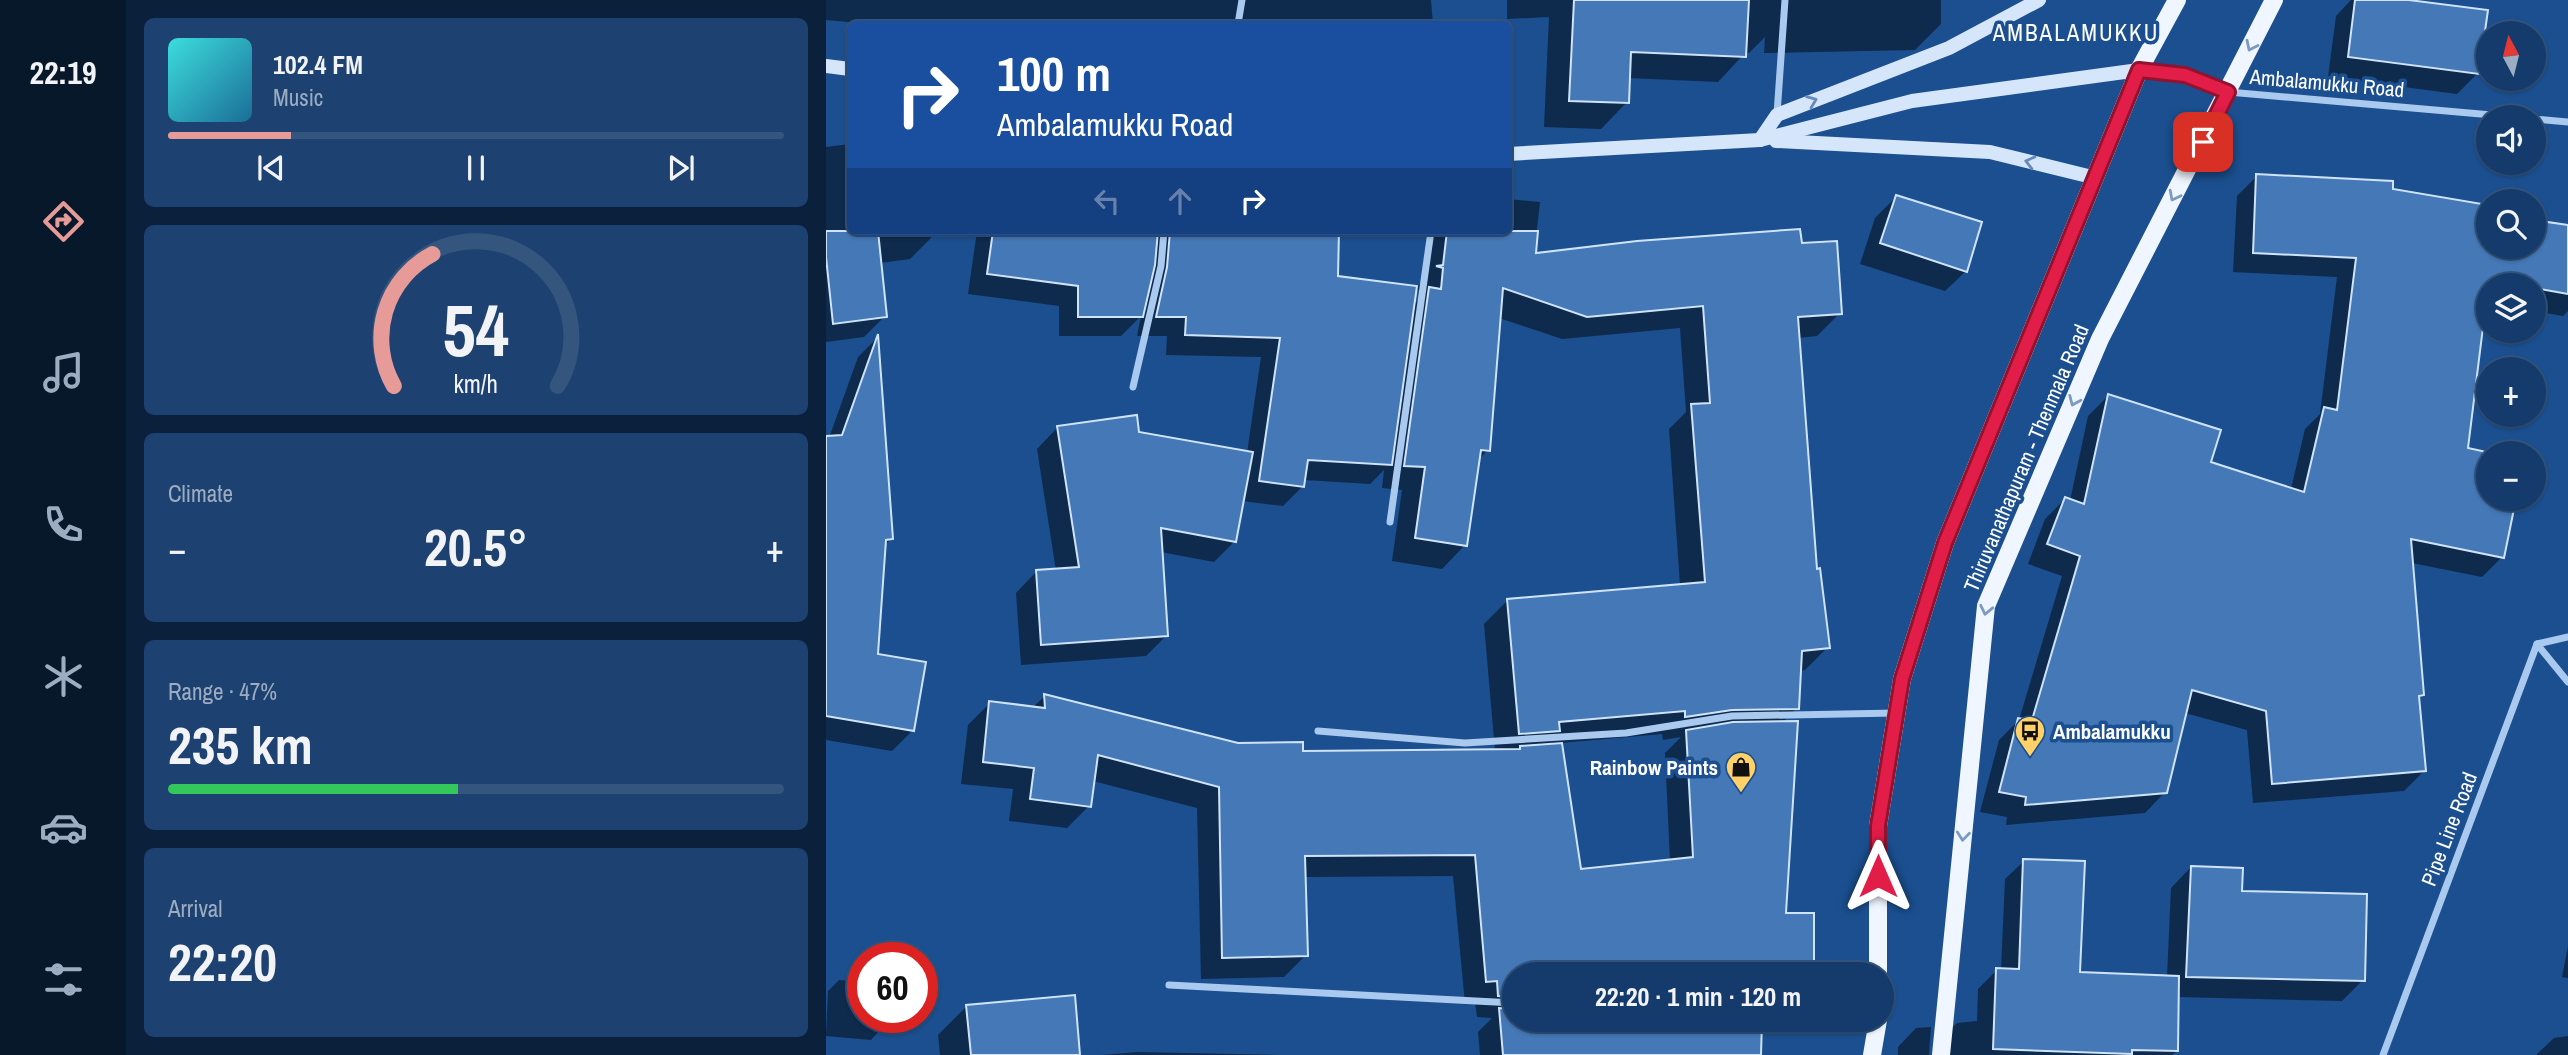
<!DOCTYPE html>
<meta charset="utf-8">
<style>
body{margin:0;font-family:"Archivo Narrow",sans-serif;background:#1d4271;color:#f1f3f6;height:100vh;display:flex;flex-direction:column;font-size:26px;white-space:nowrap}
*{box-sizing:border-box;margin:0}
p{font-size:23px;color:#9dadc1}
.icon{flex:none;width:38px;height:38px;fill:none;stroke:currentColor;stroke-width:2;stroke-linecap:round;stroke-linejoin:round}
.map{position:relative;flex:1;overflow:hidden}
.drawer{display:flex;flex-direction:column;gap:18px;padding:18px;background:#0b203b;width:700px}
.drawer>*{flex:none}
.top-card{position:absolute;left:21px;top:21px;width:665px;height:214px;border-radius:10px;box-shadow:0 2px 5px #0004,0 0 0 2px #33557e;background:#1a4fa0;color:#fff;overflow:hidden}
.needle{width:46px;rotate:353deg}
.buttons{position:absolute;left:1650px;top:21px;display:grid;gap:14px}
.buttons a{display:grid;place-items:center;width:70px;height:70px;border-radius:50%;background:#143b6b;box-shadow:0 2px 5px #0004,0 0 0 2px #33557e;font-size:35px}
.speed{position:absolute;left:21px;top:942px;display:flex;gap:14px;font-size:35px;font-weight:700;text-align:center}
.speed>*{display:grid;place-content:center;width:91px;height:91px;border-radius:50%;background:#143b6b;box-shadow:0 2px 5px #0004,0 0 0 2px #33557e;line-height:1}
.speed .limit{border:10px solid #d22;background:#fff;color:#111}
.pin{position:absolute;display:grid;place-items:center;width:60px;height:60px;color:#fff;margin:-30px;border-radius:14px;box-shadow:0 4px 10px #0006}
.me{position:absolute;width:77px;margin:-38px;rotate:0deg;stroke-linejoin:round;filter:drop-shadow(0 0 5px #0008)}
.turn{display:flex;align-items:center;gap:24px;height:147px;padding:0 35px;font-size:32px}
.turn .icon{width:91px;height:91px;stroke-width:2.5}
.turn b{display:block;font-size:49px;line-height:60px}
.lanes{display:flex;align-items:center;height:66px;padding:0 35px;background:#0003;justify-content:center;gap:35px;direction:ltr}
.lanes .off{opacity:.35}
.big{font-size:52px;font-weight:700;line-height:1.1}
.drawer .widget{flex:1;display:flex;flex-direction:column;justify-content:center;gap:10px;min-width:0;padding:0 24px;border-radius:10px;background:#1d4271}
.drawer .dial{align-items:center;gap:0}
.dial svg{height:182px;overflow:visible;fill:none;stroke:#33557e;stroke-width:7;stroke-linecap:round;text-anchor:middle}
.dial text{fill:#f1f3f6;stroke:none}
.song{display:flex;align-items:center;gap:21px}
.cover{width:84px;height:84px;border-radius:10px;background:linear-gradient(135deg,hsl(180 70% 55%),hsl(200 70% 35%))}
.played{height:7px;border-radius:4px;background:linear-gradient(90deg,#e69b98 20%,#33557e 20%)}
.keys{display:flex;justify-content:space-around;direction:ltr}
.heat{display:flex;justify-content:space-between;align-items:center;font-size:38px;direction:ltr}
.charge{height:10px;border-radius:5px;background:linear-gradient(90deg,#34c759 47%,#33557e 0)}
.trip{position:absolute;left:676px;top:962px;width:392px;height:70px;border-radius:35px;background:#143b6b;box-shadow:0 2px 5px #0004,0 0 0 2px #33557e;font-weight:700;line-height:70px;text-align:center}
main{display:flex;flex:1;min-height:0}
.menu{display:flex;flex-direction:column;width:126px;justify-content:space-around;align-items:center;background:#08182b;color:#9dadc1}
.menu .icon{width:49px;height:49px}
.menu .on{color:#e69b98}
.menu b{font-size:32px;color:#f1f3f6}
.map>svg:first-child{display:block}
.shadow{fill:#0007;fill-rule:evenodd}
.building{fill:#4478b7;stroke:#cfe3fa;stroke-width:2}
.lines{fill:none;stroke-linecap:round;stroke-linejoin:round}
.street{stroke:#a9c9ee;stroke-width:7}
.secondary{stroke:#d6e6fa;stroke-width:14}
.primary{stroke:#f0f6ff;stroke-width:18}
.oneway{stroke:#7b9ac1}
.oneway2{stroke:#668bba}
.route-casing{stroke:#92132f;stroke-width:18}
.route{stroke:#e11d48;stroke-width:12}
.labels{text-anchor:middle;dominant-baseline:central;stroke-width:7;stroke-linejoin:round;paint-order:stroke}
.street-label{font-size:21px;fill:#fff;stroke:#1b4f8f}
.poi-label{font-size:21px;font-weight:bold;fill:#fff;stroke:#1b4f8f;text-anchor:start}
.neighbourhood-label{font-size:23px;letter-spacing:2px;fill:#fff;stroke:#1b4f8f}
</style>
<main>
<nav class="menu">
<b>22:19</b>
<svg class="icon on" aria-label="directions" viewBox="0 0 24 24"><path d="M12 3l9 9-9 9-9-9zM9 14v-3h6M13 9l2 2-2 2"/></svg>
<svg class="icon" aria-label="music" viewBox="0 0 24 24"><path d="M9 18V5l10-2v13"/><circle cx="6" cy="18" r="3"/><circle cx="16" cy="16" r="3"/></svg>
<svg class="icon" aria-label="phone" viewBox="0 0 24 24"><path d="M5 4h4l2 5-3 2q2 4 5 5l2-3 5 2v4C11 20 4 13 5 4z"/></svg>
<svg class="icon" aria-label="climate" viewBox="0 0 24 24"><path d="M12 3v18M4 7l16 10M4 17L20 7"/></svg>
<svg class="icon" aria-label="car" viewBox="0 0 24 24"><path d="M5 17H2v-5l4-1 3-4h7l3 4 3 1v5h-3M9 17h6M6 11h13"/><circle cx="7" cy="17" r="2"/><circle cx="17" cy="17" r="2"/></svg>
<svg class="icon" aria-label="filters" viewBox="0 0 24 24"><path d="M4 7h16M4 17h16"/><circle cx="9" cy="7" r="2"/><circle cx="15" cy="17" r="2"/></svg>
</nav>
<section class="drawer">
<div class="widget">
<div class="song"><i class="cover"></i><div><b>102.4 FM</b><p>Music</p></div></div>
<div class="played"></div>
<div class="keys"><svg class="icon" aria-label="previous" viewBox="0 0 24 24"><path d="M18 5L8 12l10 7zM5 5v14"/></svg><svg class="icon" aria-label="pause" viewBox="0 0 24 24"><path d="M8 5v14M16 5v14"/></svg><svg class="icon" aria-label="next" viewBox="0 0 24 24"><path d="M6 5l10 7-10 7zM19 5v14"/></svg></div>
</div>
<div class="widget dial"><svg viewBox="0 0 100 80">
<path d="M14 69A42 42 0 1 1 86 69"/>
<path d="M14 69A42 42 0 0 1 31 11" stroke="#e69b98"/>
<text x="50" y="56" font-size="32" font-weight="700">54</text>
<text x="50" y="72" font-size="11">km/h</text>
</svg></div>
<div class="widget"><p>Climate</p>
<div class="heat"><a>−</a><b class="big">20.5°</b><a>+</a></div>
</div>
<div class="widget"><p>Range · 47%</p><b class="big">235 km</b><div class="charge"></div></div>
<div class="widget"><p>Arrival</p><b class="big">22:20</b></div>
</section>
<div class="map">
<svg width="1742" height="1055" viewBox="0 0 1742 1055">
<rect width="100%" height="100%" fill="#1b4f8f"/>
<g class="shadow">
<path d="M 0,0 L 605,0 L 607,24 L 45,24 L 0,20 Z"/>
<path d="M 681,0 L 1115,0 L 1115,24 L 1089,50 L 938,53 L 939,37 L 923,53 L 919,53 L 892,82 L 802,78 L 801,102 L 775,129 L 718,127 L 723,17 L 681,19 Z"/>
<path d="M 1525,0 L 1570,0 L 1652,73 L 1631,94 L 1502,77 L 1510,16 Z"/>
<path d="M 24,144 L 24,231 L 104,231 L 105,238 L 84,259 L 54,263 L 59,316 L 38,337 L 0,342 L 0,147 Z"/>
<path d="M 1431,176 L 1565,191 L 1662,207 L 1662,247 L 1708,247 L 1708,221 L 1742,227 L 1742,311 L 1737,316 L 1708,311 L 1708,285 L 1662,285 L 1662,305 L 1660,319 L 1655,324 L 1640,450 L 1662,454 L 1662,499 L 1688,499 L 1676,557 L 1656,577 L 1586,563 L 1596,695 L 1591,700 L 1598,771 L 1578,791 L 1427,803 L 1421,730 L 1359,713 L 1339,792 L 1319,813 L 1180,825 L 1181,817 L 1154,812 L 1173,740 L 1193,720 L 1236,576 L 1202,564 L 1219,519 L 1239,499 L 1244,501 L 1262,416 L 1282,396 L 1383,463 L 1465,489 L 1479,429 L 1494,414 L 1511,277 L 1407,272 L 1411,196 Z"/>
<path d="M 1070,197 L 1140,271 L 1119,291 L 1034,264 L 1049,218 Z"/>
<path d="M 682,199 L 714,202 L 708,255 L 975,245 L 1014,313 L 991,336 L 972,338 L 989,570 L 1002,647 L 979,670 L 973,671 L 971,708 L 956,723 L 958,914 L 688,975 L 688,1020 L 934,1055 L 654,1055 L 652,1032 L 666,1018 L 651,1017 L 649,1002 L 639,1004 L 627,876 L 478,877 L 480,955 L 458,977 L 375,979 L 371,808 L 267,781 L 263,806 L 241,828 L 183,821 L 187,789 L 135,784 L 142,725 L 164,703 L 206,708 L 219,696 L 412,745 L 475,753 L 669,751 L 658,624 L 682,600 L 854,585 L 843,429 L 860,412 L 854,328 L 736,339 L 673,318 L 662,450 L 652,460 L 639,545 L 616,569 L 566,561 L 576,490 L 556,488 L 558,470 L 544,484 L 478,480 L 477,486 L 457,506 L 416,501 L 409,541 L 388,562 L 335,552 L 341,635 L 320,656 L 195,665 L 190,593 L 210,572 L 230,571 L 211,449 L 231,428 L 312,434 L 421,453 L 435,357 L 340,355 L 341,336 L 311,336 L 315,316 L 295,336 L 233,336 L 233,306 L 142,294 L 151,231 L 511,231 L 510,277 L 591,287 L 595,283 L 601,231 L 682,231 ZM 589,289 L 594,291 L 593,300 L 586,306 ZM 836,734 L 837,740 L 855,737 L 839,753 L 844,861 L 753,871 L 734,743 Z"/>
<path d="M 51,338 L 65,539 L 58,546 L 50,655 L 87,730 L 66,751 L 0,740 L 0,438 L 3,438 L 32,357 Z"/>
<path d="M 1198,861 L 1253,974 L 1341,977 L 1345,888 L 1365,867 L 1414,893 L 1537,980 L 1516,1001 L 1351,997 L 1351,1051 L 1346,1055 L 1110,1055 L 1112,1042 L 1131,1023 L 1151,1021 L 1152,989 L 1171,970 L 1175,970 L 1179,879 Z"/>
<path d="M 1742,946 L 1742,978 L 1736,977 Z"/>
<path d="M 13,980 L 37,982 L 37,1017 L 56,1017 L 55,1029 L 45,1040 L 0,1036 L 2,991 Z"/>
<path d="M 141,1006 L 252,1055 L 114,1055 L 112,1035 Z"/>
<path d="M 1105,1027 L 1103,1055 L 1072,1055 L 1072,1047 L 1090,1028 Z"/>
<path d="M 1742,1036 L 1742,1055 L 1710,1055 L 1728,1038 Z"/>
<path d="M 311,1052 L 455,1055 L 276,1055 Z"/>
</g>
<g class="building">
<path d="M 748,0 L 923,0 L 920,57 L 805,52 L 803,103 L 743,101 Z"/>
<path d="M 1529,0 L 1583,0 L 1662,10 L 1653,74 L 1522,57 Z"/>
<path d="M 1430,174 L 1567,181 L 1567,189 L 1662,205 L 1662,247 L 1708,247 L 1708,220 L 1742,225 L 1742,294 L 1708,288 L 1708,285 L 1668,281 L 1668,285 L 1662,285 L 1662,320 L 1658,319 L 1642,448 L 1665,453 L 1662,453 L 1662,499 L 1690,499 L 1678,558 L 1585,539 L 1598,695 L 1593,696 L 1600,771 L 1446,784 L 1440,711 L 1366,690 L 1341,793 L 1199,805 L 1200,797 L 1173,792 L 1192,718 L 1206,720 L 1254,556 L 1221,544 L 1239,497 L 1258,504 L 1282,394 L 1395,430 L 1385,462 L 1478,492 L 1498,407 L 1511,410 L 1530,258 L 1427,253 Z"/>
<path d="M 1070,195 L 1156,222 L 1141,272 L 1054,243 Z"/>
<path d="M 974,229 L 976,243 L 1011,241 L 1016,314 L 972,317 L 991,569 L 994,568 L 1004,648 L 976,651 L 973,709 L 906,710 L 859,717 L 859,711 L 733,722 L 734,731 L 693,734 L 681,599 L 879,582 L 865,404 L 884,403 L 877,306 L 761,317 L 677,288 L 664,451 L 655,450 L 641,546 L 589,538 L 599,467 L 578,466 L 603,287 L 615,289 L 617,268 L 610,266 L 617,265 L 621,231 L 712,231 L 710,253 L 811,241 Z"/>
<path d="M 0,231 L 52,231 L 61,317 L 7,324 L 0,257 Z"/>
<path d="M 167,231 L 332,231 L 329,265 L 317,317 L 252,317 L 252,286 L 161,274 Z"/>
<path d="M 344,231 L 513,231 L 512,276 L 591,286 L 566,465 L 482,460 L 478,487 L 433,481 L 454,338 L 359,335 L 360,317 L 330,317 L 341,267 Z"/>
<path d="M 52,334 L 67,539 L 60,540 L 52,654 L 100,662 L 88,731 L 0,716 L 0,436 L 16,435 Z"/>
<path d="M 311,415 L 313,432 L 427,452 L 410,542 L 335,528 L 342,636 L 215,645 L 210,570 L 253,567 L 231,426 Z"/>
<path d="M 218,694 L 412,743 L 477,742 L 477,751 L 694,749 L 694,746 L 736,743 L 755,869 L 867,857 L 860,730 L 907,722 L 972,721 L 960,913 L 988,913 L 988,975 L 688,975 L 688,997 L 672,996 L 671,981 L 660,982 L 649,855 L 479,856 L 482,956 L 396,958 L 393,787 L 272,755 L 265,807 L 204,799 L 208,768 L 157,762 L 163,701 L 219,708 Z"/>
<path d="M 1197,859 L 1259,861 L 1254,972 L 1353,976 L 1352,1051 L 1306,1050 L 1306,1054 L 1167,1049 L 1170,968 L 1193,969 Z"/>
<path d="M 1365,866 L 1417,868 L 1416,891 L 1541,894 L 1539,981 L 1360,977 Z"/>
<path d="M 249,995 L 254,1055 L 145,1055 L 140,1005 Z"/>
<path d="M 673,1008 L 688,1009 L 688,1020 L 936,1020 L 935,1055 L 677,1055 Z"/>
</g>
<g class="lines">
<g class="street">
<path d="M 412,24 L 416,0"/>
<path d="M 1314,70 L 1359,75 L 1402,92 L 1689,117"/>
<path d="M 951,114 L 959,0"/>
<path d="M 1708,119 L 1742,122"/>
<path d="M 307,387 L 335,266 L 338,231"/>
<path d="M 564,522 L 605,231"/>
<path d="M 1711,644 L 1742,682"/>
<path d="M 492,731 L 639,743 L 800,733 L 906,716 L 1070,713"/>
<path d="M 343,985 L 688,1003"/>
<path d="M 1022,1020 L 1052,1022"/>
<path d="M 1557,1055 L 1711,644 L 1742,637"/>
</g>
<g class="secondary">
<path d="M 0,66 L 24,69"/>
<path d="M 934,140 L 951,115 L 1123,48 L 1213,0"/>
<path d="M 950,141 L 1164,152 L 1270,178"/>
<path d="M 682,154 L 934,140 L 1086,101 L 1313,70"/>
</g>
<g class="primary">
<path d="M 1052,975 L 1052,826 L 1076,679 L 1119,543 L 1313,70 L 1351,0"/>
<path d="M 1046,1055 L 1052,1020"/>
<path d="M 1115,1055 L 1160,606 L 1274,339 L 1448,0"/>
</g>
</g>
<defs><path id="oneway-chevron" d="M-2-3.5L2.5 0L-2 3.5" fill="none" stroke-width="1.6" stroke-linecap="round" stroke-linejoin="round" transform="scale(1.75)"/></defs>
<g class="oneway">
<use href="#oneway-chevron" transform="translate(1425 46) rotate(116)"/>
<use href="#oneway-chevron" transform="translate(1348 196) rotate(117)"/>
<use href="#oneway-chevron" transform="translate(1248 401) rotate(113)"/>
<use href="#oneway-chevron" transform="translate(1160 610) rotate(102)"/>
<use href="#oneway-chevron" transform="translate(1137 836) rotate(96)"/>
</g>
<g class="oneway2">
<use href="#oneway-chevron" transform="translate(986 101) rotate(-21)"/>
<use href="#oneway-chevron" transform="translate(1204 162) rotate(-166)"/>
</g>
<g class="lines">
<g class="route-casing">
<path id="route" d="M 1052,876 L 1052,826 L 1076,679 L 1119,543 L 1313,70 L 1359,75 L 1402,92 L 1377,142"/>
</g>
<use href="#route" class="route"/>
</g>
<defs>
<g id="bus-pin" transform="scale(1.575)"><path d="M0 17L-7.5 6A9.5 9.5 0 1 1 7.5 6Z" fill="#ffd166" stroke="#1b4f8f"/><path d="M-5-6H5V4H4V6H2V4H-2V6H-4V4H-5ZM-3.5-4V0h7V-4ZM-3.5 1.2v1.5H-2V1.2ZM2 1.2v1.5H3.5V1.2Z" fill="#111"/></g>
<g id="shop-pin" transform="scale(1.575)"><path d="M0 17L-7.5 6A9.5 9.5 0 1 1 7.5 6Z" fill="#ffd166" stroke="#1b4f8f"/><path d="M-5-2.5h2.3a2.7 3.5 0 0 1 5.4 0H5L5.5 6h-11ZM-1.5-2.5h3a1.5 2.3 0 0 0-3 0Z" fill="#111"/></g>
</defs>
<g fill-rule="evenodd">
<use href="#bus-pin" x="1204" y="731"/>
<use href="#shop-pin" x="915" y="767"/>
</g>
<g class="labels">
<g class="street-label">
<text transform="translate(1501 83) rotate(5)">Ambalamukku Road</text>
<text transform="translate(1200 458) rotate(-67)">Thiruvanathapuram - Thenmala Road</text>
<text transform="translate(1623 829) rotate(-69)">Pipe Line Road</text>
</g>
<g class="poi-label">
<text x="1227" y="731">Ambalamukku</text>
<text x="892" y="767" text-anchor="end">Rainbow Paints</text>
</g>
<g class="neighbourhood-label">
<text x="1250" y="32">AMBALAMUKKU</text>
</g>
</g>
</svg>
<div class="buttons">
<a><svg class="needle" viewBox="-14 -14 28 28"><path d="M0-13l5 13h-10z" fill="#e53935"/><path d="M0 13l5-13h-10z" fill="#9dadc1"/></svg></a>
<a><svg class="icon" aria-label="sound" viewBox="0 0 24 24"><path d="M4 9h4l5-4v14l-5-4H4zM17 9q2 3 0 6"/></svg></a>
<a><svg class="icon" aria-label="search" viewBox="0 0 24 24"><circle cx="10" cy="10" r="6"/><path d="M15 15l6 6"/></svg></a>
<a><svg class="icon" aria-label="layers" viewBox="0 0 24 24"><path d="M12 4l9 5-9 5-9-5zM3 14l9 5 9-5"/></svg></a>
<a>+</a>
<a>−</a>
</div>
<div class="speed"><div class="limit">60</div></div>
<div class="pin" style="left:1377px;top:142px;background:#d93025"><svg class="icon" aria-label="arrive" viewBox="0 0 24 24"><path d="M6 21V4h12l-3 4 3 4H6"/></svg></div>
<svg class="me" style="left:1052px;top:876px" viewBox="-20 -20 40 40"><path d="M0-17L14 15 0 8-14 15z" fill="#e11d48" stroke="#fff" stroke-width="4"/></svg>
<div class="trip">22:20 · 1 min · 120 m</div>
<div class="top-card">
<div class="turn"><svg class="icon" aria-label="right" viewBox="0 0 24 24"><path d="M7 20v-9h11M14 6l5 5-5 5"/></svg><div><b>100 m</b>Ambalamukku Road</div></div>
<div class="lanes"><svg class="icon off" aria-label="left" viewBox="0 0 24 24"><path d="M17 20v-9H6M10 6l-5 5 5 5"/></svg><svg class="icon off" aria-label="ahead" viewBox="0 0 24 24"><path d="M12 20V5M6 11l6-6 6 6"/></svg><svg class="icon" aria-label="right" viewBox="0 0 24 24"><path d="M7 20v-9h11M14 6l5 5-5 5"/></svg></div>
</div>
</div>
</main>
